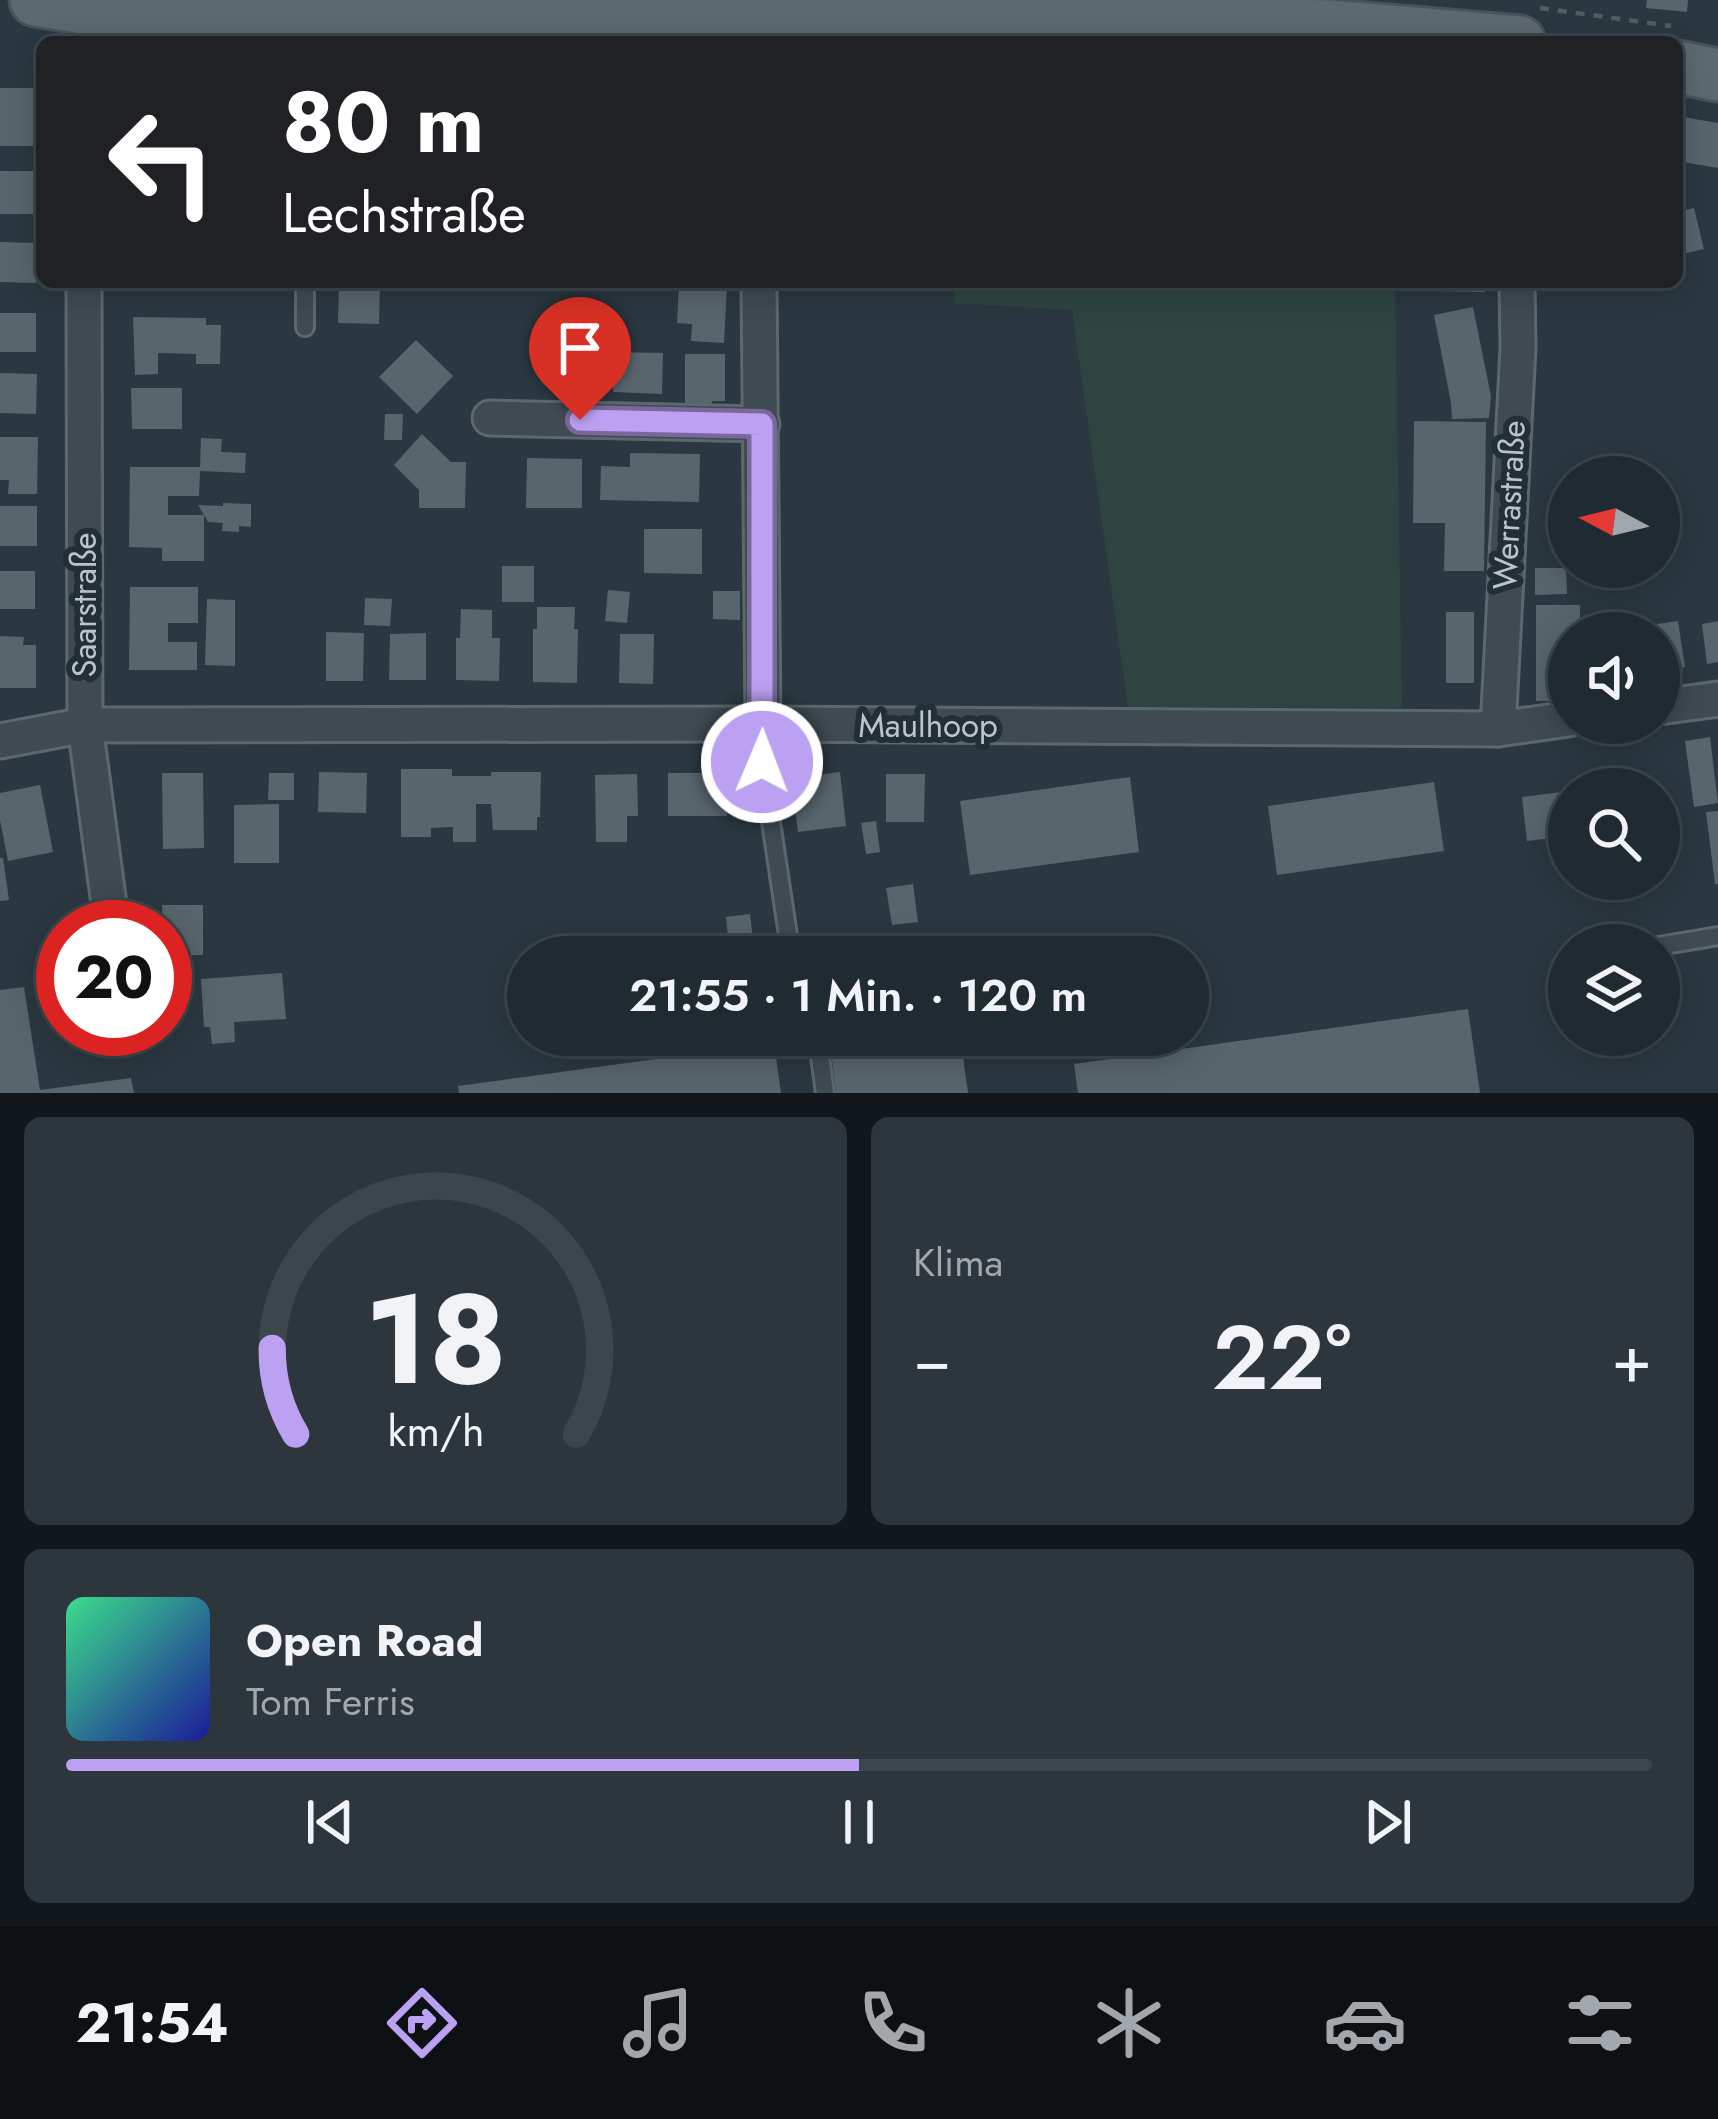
<!DOCTYPE html>
<html lang="de">
<meta charset="utf-8">
<style>
body{margin:0;font-family:Jost,sans-serif;background:#2d363d;color:#f1f3f6;height:100vh;display:flex;flex-direction:column;font-size:45px;white-space:nowrap}
*{box-sizing:border-box;margin:0}
p{font-size:39px;color:#a2a7ab}
.icon{flex:none;width:66px;height:66px;fill:none;stroke:currentColor;stroke-width:2;stroke-linecap:round;stroke-linejoin:round}
.map{position:relative;height:1093px;overflow:hidden}
.details{display:flex;flex-direction:column;gap:24px;padding:24px;background:#12171b;flex:1}
.details>*{flex:none}
.banner{position:absolute;left:36px;top:36px;width:1647px;height:252px;border-radius:18px;box-shadow:0 6px 30px #0003,0 0 0 3px #3d464d;background:#202124;color:#fff;overflow:hidden}
.needle{width:78px;rotate:277deg}
.buttons{position:absolute;left:1548px;top:456px;display:grid;gap:24px}
.buttons a{display:grid;place-items:center;width:132px;height:132px;border-radius:50%;background:#202a31;box-shadow:0 6px 30px #0003,0 0 0 3px #3d464d;font-size:60px}
.speed{position:absolute;left:36px;top:900px;display:flex;gap:24px;font-size:60px;font-weight:700;text-align:center}
.speed>*{display:grid;place-content:center;width:156px;height:156px;border-radius:50%;background:#202a31;box-shadow:0 6px 30px #0003,0 0 0 3px #3d464d;line-height:1}
.speed .limit{border:18px solid #d22;background:#fff;color:#111}
.pin{position:absolute;display:grid;place-items:center;width:102px;height:102px;color:#fff;margin:-123px -51px;border-radius:50% 50% 50% 0;rotate:-45deg;box-shadow:0 0 12px #0007}
.pin .icon{rotate:45deg}
.me{position:absolute;width:132px;margin:-66px;rotate:1deg;stroke-linejoin:round;filter:drop-shadow(0 0 9px #0008)}
.turn{display:flex;align-items:center;gap:42px;height:252px;padding:0 48px;font-size:54px}
.turn .icon{width:156px;height:156px;stroke-width:2.5}
.turn b{display:block;font-size:84px;line-height:102px}
.big{font-size:90px;font-weight:600;line-height:1.1}
.details .tile{flex:1;display:flex;flex-direction:column;justify-content:center;gap:18px;min-width:0;padding:0 42px;border-radius:18px;background:#2d363d}
.details .dial{align-items:center;gap:0}
.dial svg{height:312px;overflow:visible;fill:none;stroke:#3d464d;stroke-width:7;stroke-linecap:round;text-anchor:middle}
.dial text{fill:#f1f3f6;stroke:none}
.song{display:flex;align-items:center;gap:36px}
.cover{width:144px;height:144px;border-radius:18px;background:linear-gradient(135deg,hsl(150 70% 55%),hsl(240 70% 35%))}
.played{height:12px;border-radius:6px;background:linear-gradient(90deg,#bca0f2 50%,#3d464d 50%)}
.keys{display:flex;justify-content:space-around;direction:ltr}
.heat{display:flex;justify-content:space-between;align-items:center;font-size:66px;direction:ltr}
.details .tiles{flex:1;display:grid;gap:24px;grid-template-columns:1fr 1fr}
.tile:last-child{grid-column:span 2}
.trip{position:absolute;left:507px;top:936px;width:702px;height:120px;border-radius:60px;background:#202a31;box-shadow:0 6px 30px #0003,0 0 0 3px #3d464d;font-weight:600;line-height:120px;text-align:center}
.tabs{display:flex;height:192px;justify-content:space-around;align-items:center;background:#0d1114;color:#a2a7ab}
.tabs .icon{width:84px;height:84px}
.tabs .active{color:#bca0f2}
.tabs b{font-size:54px;color:#f1f3f6}
.map>svg:first-child{display:block}
.green{fill:#2e4441}
.building{fill:#57656d}
.lines{fill:none;stroke-linecap:round;stroke-linejoin:round}
.lane-casing{stroke:#5d676e;stroke-width:22}
.street-casing{stroke:#5d676e;stroke-width:39}
.primary-casing{stroke:#49535a;stroke-width:57}
.path{stroke:#4d5f5e;stroke-width:4.5;stroke-dasharray:9 9;stroke-linecap:butt}
.lane{stroke:#3f4a51;stroke-width:16}
.street{stroke:#3f4a51;stroke-width:33}
.primary{stroke:#5d6970;stroke-width:51}
.route-casing{stroke:#7a689d;stroke-width:30}
.route{stroke:#bca0f2;stroke-width:21}
.labels{text-anchor:middle;dominant-baseline:central;stroke-width:12;stroke-linejoin:round;paint-order:stroke}
.street-label{font-size:33px;fill:#bcc4cb;stroke:#232f36}
</style>
<div class="map">
<svg width="1718" height="1093" viewBox="0 0 1718 1093">
<rect width="100%" height="100%" fill="#2b3841"/>
<path class="green" d="M 953,282 L 1395,282 L 1402,708 L 1128,707 L 1072,310 L 954,303 Z"/>
<g class="building">
<path d="M 1647,0 L 1688,0 L 1687,12 L 1646,8 Z"/>
<rect x="0" y="88" width="39" height="58"/>
<path d="M 1677,116 L 1718,123 L 1718,168 L 1677,161 Z"/>
<rect x="0" y="171" width="40" height="43"/>
<path d="M 1677,181 L 1685,210 L 1694,208 L 1704,249 L 1678,255 Z"/>
<path d="M 0,242 L 37,243 L 36,283 L 0,282 Z"/>
<path d="M 339,282 L 380,282 L 379,324 L 338,323 Z"/>
<path d="M 679,282 L 727,284 L 724,343 L 691,341 L 692,324 L 677,323 Z"/>
<path d="M 1432,282 L 1485,282 L 1485,292 L 1432,291 Z"/>
<path d="M 1473,307 L 1491,396 L 1489,418 L 1452,419 L 1451,403 L 1434,315 Z"/>
<rect x="0" y="313" width="36" height="39"/>
<path d="M 133,317 L 206,318 L 206,325 L 221,325 L 220,364 L 196,364 L 196,354 L 158,353 L 158,374 L 135,375 Z"/>
<path d="M 571,331 L 595,336 L 584,386 L 577,384 L 575,390 L 542,383 L 552,339 L 569,342 Z"/>
<path d="M 416,340 L 453,376 L 417,414 L 379,377 Z"/>
<path d="M 614,352 L 663,353 L 662,394 L 613,392 Z"/>
<path d="M 685,354 L 725,354 L 725,401 L 712,401 L 711,407 L 685,407 Z"/>
<path d="M 0,373 L 37,374 L 36,414 L 0,413 Z"/>
<path d="M 131,388 L 182,388 L 182,429 L 132,429 Z"/>
<path d="M 385,414 L 403,414 L 402,440 L 384,440 Z"/>
<path d="M 1414,421 L 1486,422 L 1484,571 L 1444,571 L 1445,523 L 1413,523 Z"/>
<path d="M 422,434 L 451,462 L 466,462 L 465,508 L 419,508 L 419,490 L 394,465 Z"/>
<path d="M 0,437 L 38,437 L 37,494 L 8,494 L 9,480 L 0,480 Z"/>
<path d="M 201,438 L 222,439 L 221,452 L 246,453 L 245,473 L 200,471 L 199,496 L 168,496 L 168,515 L 204,515 L 204,561 L 162,561 L 162,548 L 129,547 L 130,467 L 200,467 Z"/>
<path d="M 630,453 L 700,454 L 699,502 L 600,500 L 601,466 L 630,467 Z"/>
<path d="M 527,458 L 582,459 L 582,508 L 526,508 Z"/>
<path d="M 223,503 L 251,504 L 251,527 L 239,526 L 239,532 L 222,531 L 223,523 L 208,522 L 198,505 L 223,506 Z"/>
<rect x="0" y="506" width="37" height="40"/>
<path d="M 1562,526 L 1569,526 L 1569,567 L 1563,567 Z"/>
<path d="M 644,529 L 702,529 L 702,574 L 644,573 Z"/>
<rect x="502" y="566" width="32" height="36"/>
<path d="M 1535,568 L 1566,568 L 1567,594 L 1535,595 Z"/>
<rect x="0" y="571" width="35" height="38"/>
<path d="M 130,587 L 198,587 L 198,623 L 168,623 L 168,642 L 197,642 L 197,670 L 129,670 Z"/>
<path d="M 608,590 L 630,592 L 627,623 L 605,621 Z"/>
<path d="M 713,591 L 740,591 L 740,620 L 713,619 Z"/>
<path d="M 365,598 L 392,599 L 390,626 L 364,625 Z"/>
<path d="M 207,599 L 235,600 L 235,666 L 205,665 Z"/>
<path d="M 1536,605 L 1580,605 L 1580,633 L 1569,633 L 1569,701 L 1536,701 Z"/>
<path d="M 537,607 L 575,607 L 574,629 L 578,629 L 577,683 L 533,682 L 533,629 L 537,629 Z"/>
<path d="M 461,609 L 492,610 L 492,638 L 500,638 L 499,681 L 456,680 L 456,638 L 460,638 Z"/>
<rect x="1446" y="612" width="28" height="71"/>
<path d="M 1678,621 L 1685,667 L 1659,671 L 1659,633 L 1630,633 L 1630,628 Z"/>
<path d="M 1718,621 L 1718,662 L 1707,664 L 1702,624 Z"/>
<path d="M 326,632 L 364,633 L 363,681 L 326,681 Z"/>
<path d="M 426,633 L 426,680 L 389,680 L 390,634 Z"/>
<path d="M 620,634 L 654,634 L 653,684 L 619,683 Z"/>
<path d="M 0,636 L 24,637 L 23,645 L 36,645 L 36,688 L 0,688 Z"/>
<path d="M 1710,737 L 1718,803 L 1694,807 L 1685,741 Z"/>
<path d="M 401,769 L 452,769 L 452,776 L 491,776 L 491,772 L 541,772 L 540,817 L 537,817 L 537,830 L 493,830 L 491,804 L 476,804 L 476,842 L 453,842 L 453,827 L 431,828 L 431,837 L 401,837 Z"/>
<path d="M 319,772 L 367,773 L 366,813 L 318,812 Z"/>
<path d="M 840,772 L 846,826 L 798,832 L 791,778 Z"/>
<path d="M 162,773 L 203,773 L 204,848 L 163,849 Z"/>
<path d="M 269,773 L 294,773 L 294,800 L 268,800 Z"/>
<rect x="668" y="773" width="59" height="43"/>
<path d="M 637,774 L 638,816 L 627,816 L 627,842 L 596,842 L 595,775 Z"/>
<path d="M 886,774 L 925,774 L 924,822 L 886,822 Z"/>
<path d="M 1130,777 L 1139,852 L 970,875 L 960,801 Z"/>
<path d="M 1434,782 L 1444,851 L 1277,875 L 1268,806 Z"/>
<path d="M 40,785 L 53,852 L 8,861 L 0,820 L 0,793 Z"/>
<path d="M 1569,791 L 1569,836 L 1527,841 L 1522,797 Z"/>
<path d="M 279,804 L 279,863 L 234,863 L 234,805 Z"/>
<path d="M 1718,811 L 1718,884 L 1715,884 L 1706,812 Z"/>
<path d="M 876,821 L 880,852 L 866,854 L 861,823 Z"/>
<path d="M 0,858 L 3,858 L 9,900 L 0,901 Z"/>
<path d="M 913,884 L 918,922 L 892,925 L 886,888 Z"/>
<path d="M 162,905 L 203,905 L 203,955 L 165,955 Z"/>
<path d="M 750,914 L 755,957 L 730,957 L 726,917 Z"/>
<path d="M 947,933 L 950,957 L 870,957 L 868,943 Z"/>
<path d="M 282,973 L 286,1019 L 234,1022 L 235,1042 L 212,1044 L 210,1027 L 204,1027 L 201,979 Z"/>
<path d="M 515,985 L 528,985 L 528,1014 L 517,1015 Z"/>
<path d="M 24,987 L 40,1090 L 131,1078 L 134,1093 L 0,1093 L 0,990 Z"/>
<path d="M 1468,1009 L 1480,1093 L 1078,1093 L 1074,1064 Z"/>
<path d="M 829,1035 L 960,1035 L 968,1093 L 836,1093 Z"/>
<path d="M 774,1043 L 781,1093 L 459,1093 L 458,1086 Z"/>
</g>
<g class="lines">
<g class="lane-casing">
<g id="lane">
<path d="M 305,282 L 305,327"/>
<path d="M 763,724 L 762,762 L 789,942 L 804,957"/>
<path d="M 1659,946 L 1718,936"/>
<path d="M 817,1035 L 825,1093"/>
</g>
</g>
<g class="street-casing">
<g id="street">
<path d="M 84,282 L 85,725 L 112,927"/>
<path d="M 759,282 L 763,724"/>
<path d="M 490,418 L 762,424"/>
<path d="M 1659,707 L 1718,699"/>
<path d="M 1498,729 L 1518,348 L 1517,282"/>
<path d="M 0,741 L 85,725 L 763,724 L 1498,729 L 1569,719"/>
</g>
</g>
<g class="primary-casing">
<g id="primary">
<path d="M 36,0 L 84,8 L 175,14 L 1024,19 L 1330,26 L 1519,42"/>
<path d="M 1677,67 L 1718,75"/>
</g>
</g>
<path class="path" d="M 1540,8 L 1671,26"/>
<use href="#lane" class="lane"/>
<use href="#street" class="street"/>
<use href="#primary" class="primary"/>
</g>
<g class="lines">
<g class="route-casing">
<path id="route" d="M 580,420 L 762,424 L 762,762"/>
</g>
<use href="#route" class="route"/>
</g>
<g class="labels">
<g class="street-label">
<text transform="translate(1509 505) rotate(-87)">Werrastraße</text>
<text transform="translate(84 605) rotate(-90)">Saarstraße</text>
<text x="928" y="725">Maulhoop</text>
</g>
</g>
</svg>
<div class="buttons">
<a><svg class="needle" viewBox="-14 -14 28 28"><path d="M0-13l5 13h-10z" fill="#e53935"/><path d="M0 13l5-13h-10z" fill="#a2a7ab"/></svg></a>
<a><svg class="icon" aria-label="sound" viewBox="0 0 24 24"><path d="M4 9h4l5-4v14l-5-4H4zM17 9q2 3 0 6"/></svg></a>
<a><svg class="icon" aria-label="search" viewBox="0 0 24 24"><circle cx="10" cy="10" r="6"/><path d="M15 15l6 6"/></svg></a>
<a><svg class="icon" aria-label="layers" viewBox="0 0 24 24"><path d="M12 4l9 5-9 5-9-5zM3 14l9 5 9-5"/></svg></a>
</div>
<div class="speed"><div class="limit">20</div></div>
<div class="pin" style="left:580px;top:420px;background:#d93025"><svg class="icon" aria-label="arrive" viewBox="0 0 24 24"><path d="M6 21V4h12l-3 4 3 4H6"/></svg></div>
<svg class="me" style="left:762px;top:762px" viewBox="-20 -20 40 40"><circle r="17" fill="#bca0f2" stroke="#fff" stroke-width="3"/><path d="M0-11L8 9 0 5-8 9z" fill="#fff"/></svg>
<div class="trip">21:55 · 1 Min. · 120 m</div>
<div class="banner">
<div class="turn"><svg class="icon" aria-label="left" viewBox="0 0 24 24"><path d="M17 20v-9H6M10 6l-5 5 5 5"/></svg><div><b>80 m</b>Lechstraße</div></div>
</div>
</div>
<section class="details">
<div class="tiles">
<div class="tile dial"><svg viewBox="0 0 100 80">
<path d="M14 69A42 42 0 1 1 86 69"/>
<path d="M14 69A42 42 0 0 1 8 47" stroke="#bca0f2"/>
<text x="50" y="56" font-size="32" font-weight="700">18</text>
<text x="50" y="72" font-size="11">km/h</text>
</svg></div>
<div class="tile"><p>Klima</p>
<div class="heat"><a>−</a><b class="big">22°</b><a>+</a></div>
</div>
<div class="tile">
<div class="song"><i class="cover"></i><div><b>Open Road</b><p>Tom Ferris</p></div></div>
<div class="played"></div>
<div class="keys"><svg class="icon" aria-label="previous" viewBox="0 0 24 24"><path d="M18 5L8 12l10 7zM5 5v14"/></svg><svg class="icon" aria-label="pause" viewBox="0 0 24 24"><path d="M8 5v14M16 5v14"/></svg><svg class="icon" aria-label="next" viewBox="0 0 24 24"><path d="M6 5l10 7-10 7zM19 5v14"/></svg></div>
</div>
</div>
</section>
<nav class="tabs">
<b>21:54</b>
<svg class="icon active" aria-label="directions" viewBox="0 0 24 24"><path d="M12 3l9 9-9 9-9-9zM9 14v-3h6M13 9l2 2-2 2"/></svg>
<svg class="icon" aria-label="music" viewBox="0 0 24 24"><path d="M9 18V5l10-2v13"/><circle cx="6" cy="18" r="3"/><circle cx="16" cy="16" r="3"/></svg>
<svg class="icon" aria-label="phone" viewBox="0 0 24 24"><path d="M5 4h4l2 5-3 2q2 4 5 5l2-3 5 2v4C11 20 4 13 5 4z"/></svg>
<svg class="icon" aria-label="climate" viewBox="0 0 24 24"><path d="M12 3v18M4 7l16 10M4 17L20 7"/></svg>
<svg class="icon" aria-label="car" viewBox="0 0 24 24"><path d="M5 17H2v-5l4-1 3-4h7l3 4 3 1v5h-3M9 17h6M6 11h13"/><circle cx="7" cy="17" r="2"/><circle cx="17" cy="17" r="2"/></svg>
<svg class="icon" aria-label="filters" viewBox="0 0 24 24"><path d="M4 7h16M4 17h16"/><circle cx="9" cy="7" r="2"/><circle cx="15" cy="17" r="2"/></svg>
</nav>
